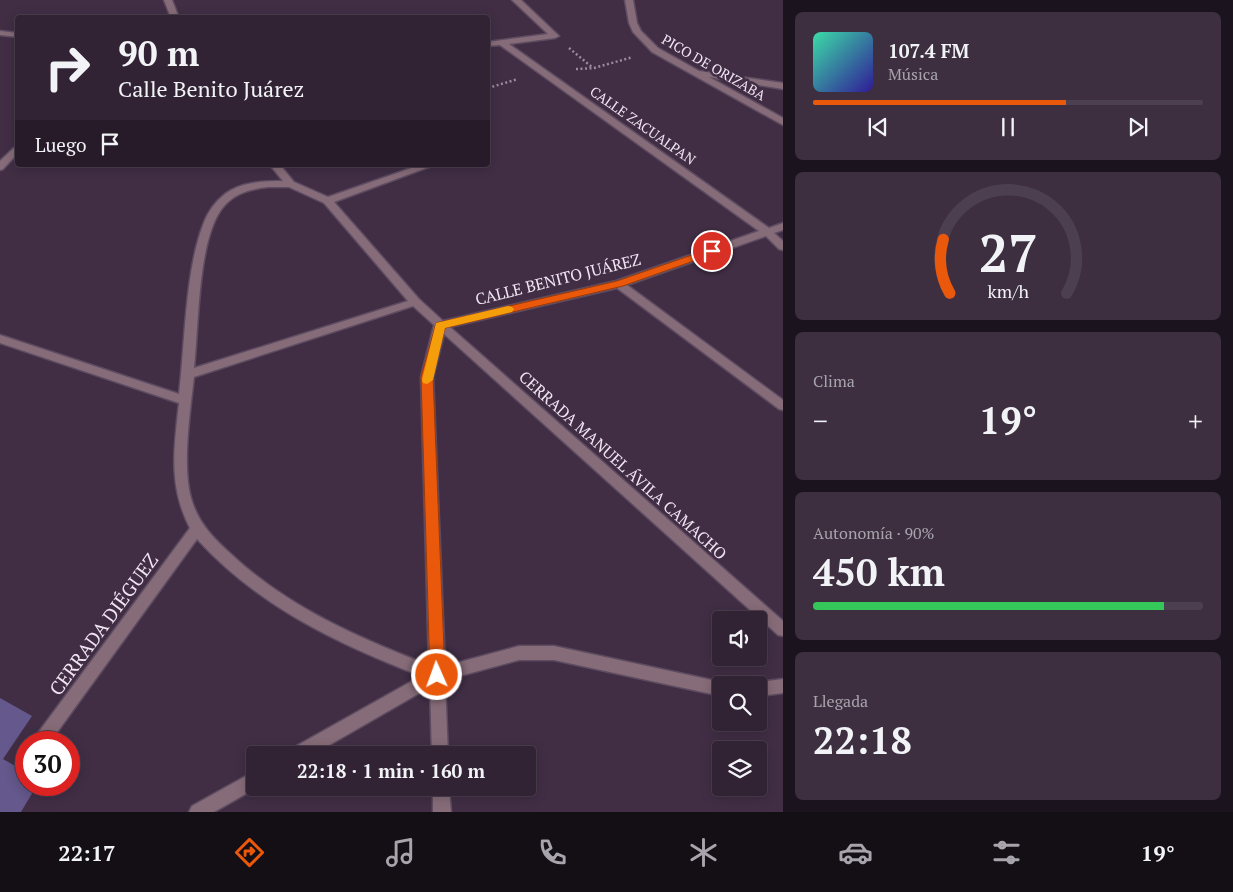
<!DOCTYPE html>
<html lang="es">
<meta charset="utf-8">
<style>
body{margin:0;font-family:"PT Serif",serif;background:#3d2f40;color:#f1f3f6;height:100vh;display:flex;flex-direction:column;font-size:19px;white-space:nowrap}
*{box-sizing:border-box;margin:0}
p{font-size:16px;color:#a8a4ac}
.icon{flex:none;width:28px;height:28px;fill:none;stroke:currentColor;stroke-width:2;stroke-linecap:round;stroke-linejoin:round}
.map{position:relative;flex:1;overflow:hidden}
.side{display:flex;flex-direction:column;gap:12px;padding:12px;background:#1b131d;width:450px}
.side>*{flex:none}
.top-card{position:absolute;left:15px;top:15px;width:475px;height:152px;border-radius:5px;box-shadow:0 2px 12px #0003,0 0 0 1px #4c3f4f;background:#312234;color:#f1f3f6;overflow:hidden}
.controls{position:absolute;left:712px;top:611px;display:grid;gap:10px}
.controls a{display:grid;place-items:center;width:55px;height:55px;border-radius:5px;background:#312234;box-shadow:0 2px 12px #0003,0 0 0 1px #4c3f4f;font-size:25px}
.speed{position:absolute;left:15px;top:731px;display:flex;gap:10px;font-size:25px;font-weight:700;text-align:center}
.speed>*{display:grid;place-content:center;width:65px;height:65px;border-radius:50%;background:#312234;box-shadow:0 2px 12px #0003,0 0 0 1px #4c3f4f;line-height:1}
.speed .limit{border:8px solid #d22;background:#fff;color:#111}
.pin{position:absolute;display:grid;place-items:center;width:42px;height:42px;color:#fff;margin:-21px;border:2px solid #fff;border-radius:50%;box-shadow:0 1px 5px #0007}
.me{position:absolute;width:55px;margin:-28px;rotate:358deg;stroke-linejoin:round;filter:drop-shadow(0 0 4px #0008)}
.turn{display:flex;align-items:center;gap:18px;height:105px;padding:0 20px;font-size:22px}
.turn .icon{width:65px;height:65px;stroke-width:2.5}
.turn b{display:block;font-size:35px;line-height:42px}
.then{display:flex;align-items:center;height:48px;padding:0 20px;background:#0003;gap:10px;font-size:19px}
.big{font-size:38px;font-weight:800;line-height:1.1}
.side .card{flex:1;display:flex;flex-direction:column;justify-content:center;gap:8px;min-width:0;padding:0 18px;border-radius:8px;background:#3d2f40}
.side .dial{align-items:center;gap:0}
.dial svg{height:130px;overflow:visible;fill:none;stroke:#4c3f4f;stroke-width:7;stroke-linecap:round;text-anchor:middle}
.dial text{fill:#f1f3f6;stroke:none}
.song{display:flex;align-items:center;gap:15px}
.cover{width:60px;height:60px;border-radius:8px;background:linear-gradient(135deg,hsl(160 70% 55%),hsl(250 70% 35%))}
.played{height:5px;border-radius:2px;background:linear-gradient(90deg,#ea580c 65%,#4c3f4f 65%)}
.keys{display:flex;justify-content:space-around;direction:ltr}
.heat{display:flex;justify-content:space-between;align-items:center;font-size:28px;direction:ltr}
.charge{height:8px;border-radius:4px;background:linear-gradient(90deg,#34c759 90%,#4c3f4f 0)}
.trip{position:absolute;left:246px;top:746px;width:290px;height:50px;border-radius:5px;background:#312234;box-shadow:0 2px 12px #0003,0 0 0 1px #4c3f4f;font-weight:800;line-height:50px;text-align:center}
.tab-bar{display:flex;height:80px;justify-content:space-around;align-items:center;background:#140e15;color:#a8a4ac}
.tab-bar .icon{width:35px;height:35px}
.tab-bar .on{color:#ea580c}
.tab-bar b{font-size:22px;color:#f1f3f6}
main{display:flex;flex:1;min-height:0}
.map>svg:first-child{display:block}
.building{fill:#64588c}
.lines{fill:none;stroke-linecap:round;stroke-linejoin:round}
.minor-casing{stroke:#5d4b61;stroke-width:3}
.path{stroke:#9a8b9d;stroke-width:2.5;stroke-dasharray:2 2.5;stroke-linecap:butt}
.minor{fill:#866c78;fill-rule:evenodd}
.route{fill:#ea580c;stroke:#983908}
.slow{fill:#f59e0b}
.labels{text-anchor:middle;dominant-baseline:central;stroke-width:5;stroke-linejoin:round;paint-order:stroke}
.far-street-label{font-size:14px;fill:#f1e5f3;stroke:#412e45}
.street-label{font-size:16px;fill:#f1e5f3;stroke:#412e45}
.near-street-label{font-size:19px;fill:#f1e5f3;stroke:#412e45}
</style>
<main>
<div class="map">
<svg width="783" height="812" viewBox="0 0 783 812">
<rect width="100%" height="100%" fill="#412e45"/>
<path class="building" d="M 0,698 L 32,716 L 3,759 L 26,772 L 26,785 L 37,785 L 21,812 L 0,812 Z"/>
<g class="lines">
<g class="minor-casing">
<g id="minor">
<path d="M 164,0 L 172,0 L 179,18 L 171,18 Z"/>
<path d="M 512,0 L 521,0 L 559,36 L 555,38 L 509,44 L 769,228 L 783,223 L 783,230 L 774,233 L 783,241 L 783,250 L 779,249 L 766,236 L 627,285 L 783,400 L 783,410 L 779,409 L 617,288 L 450,327 L 783,621 L 783,636 L 778,635 L 444,334 L 433,377 L 445,666 L 519,646 L 554,646 L 721,682 L 727,685 L 721,685 L 721,696 L 554,660 L 519,660 L 445,680 L 448,755 L 432,755 L 430,687 L 312,755 L 289,755 L 291,749 L 421,676 C 338,644 258,606 197,539 L 50,742 L 33,742 L 35,737 L 190,528 C 168,486 174,448 179,403 L 0,343 L 0,335 L 179,394 C 185,344 185,272 203,225 C 207,213 215,202 225,194 C 241,182 264,181 283,181 L 270,165 L 280,165 L 294,182 L 328,197 L 420,165 L 434,165 L 334,202 L 419,299 L 443,321 L 616,281 L 759,231 L 500,45 L 488,46 L 488,42 L 548,34 ZM 268,187 L 289,187 L 324,203 L 408,301 L 194,368 C 199,328 197,237 224,206 C 235,193 251,189 268,187 ZM 413,306 L 434,325 L 421,377 L 429,665 C 358,638 288,607 232,555 C 213,538 198,523 191,498 C 182,465 190,412 194,377 Z"/>
<path d="M 625,0 L 633,0 L 637,23 L 641,31 L 658,48 L 699,71 L 783,83 L 783,89 L 709,77 L 783,118 L 783,125 L 652,52 L 633,32 L 629,23 Z"/>
<path d="M 0,31 L 18,33 L 18,37 L 0,35 Z"/>
<path d="M 18,144 L 18,153 L 3,169 L 0,170 L 0,161 Z"/>
<path d="M 783,679 L 783,693 L 759,696 L 759,685 L 753,685 L 759,682 Z"/>
<path d="M 255,771 L 256,788 L 214,812 L 189,812 L 192,806 Z"/>
<path d="M 433,788 L 449,788 L 451,812 L 433,812 Z"/>
</g>
</g>
<g class="path">
<path d="M 569,48 L 593,68"/>
<path d="M 576,69 L 594,68 L 633,57"/>
<path d="M 488,88 L 518,79"/>
</g>
<use href="#minor" class="minor"/>
</g>
<path class="route" d="M 712,248 L 717,251 L 716,253 L 623,286 L 445,328 L 433,377 L 445,675 L 442,679 L 437,681 L 432,679 L 430,675 L 421,377 L 436,323 L 617,281 Z"/>
<path class="slow" d="M 508,306 L 512,307 L 514,309 L 512,312 L 445,328 L 433,380 L 427,384 L 423,383 L 422,380 L 436,323 Z"/>
<g class="labels">
<g class="far-street-label">
<text transform="translate(714 67) rotate(30)">PICO DE ORIZABA</text>
<text transform="translate(643 125) rotate(35)">CALLE ZACUALPAN</text>
</g>
<g class="street-label">
<text transform="translate(558 279) rotate(-14)">CALLE BENITO JUÁREZ</text>
<text transform="translate(623 465) rotate(42)">CERRADA MANUEL ÁVILA CAMACHO</text>
</g>
<g class="near-street-label">
<text transform="translate(103 624) rotate(-54)">CERRADA DIÉGUEZ</text>
</g>
</g>
</svg>
<div class="controls">
<a><svg class="icon" aria-label="sound" viewBox="0 0 24 24"><path d="M4 9h4l5-4v14l-5-4H4zM17 9q2 3 0 6"/></svg></a>
<a><svg class="icon" aria-label="search" viewBox="0 0 24 24"><circle cx="10" cy="10" r="6"/><path d="M15 15l6 6"/></svg></a>
<a><svg class="icon" aria-label="layers" viewBox="0 0 24 24"><path d="M12 4l9 5-9 5-9-5zM3 14l9 5 9-5"/></svg></a>
</div>
<div class="speed"><div class="limit">30</div></div>
<div class="pin" style="left:712px;top:251px;background:#d93025"><svg class="icon" aria-label="arrive" viewBox="0 0 24 24"><path d="M6 21V4h12l-3 4 3 4H6"/></svg></div>
<svg class="me" style="left:437px;top:675px" viewBox="-20 -20 40 40"><circle r="17" fill="#ea580c" stroke="#fff" stroke-width="3"/><path d="M0-11L8 9 0 5-8 9z" fill="#fff"/></svg>
<div class="trip">22:18 · 1 min · 160 m</div>
<div class="top-card">
<div class="turn"><svg class="icon" aria-label="right" viewBox="0 0 24 24"><path d="M7 20v-9h11M14 6l5 5-5 5"/></svg><div><b>90 m</b>Calle Benito Juárez</div></div>
<div class="then">Luego<svg class="icon" aria-label="arrive" viewBox="0 0 24 24"><path d="M6 21V4h12l-3 4 3 4H6"/></svg></div>
</div>
</div>
<section class="side">
<div class="card">
<div class="song"><i class="cover"></i><div><b>107.4 FM</b><p>Música</p></div></div>
<div class="played"></div>
<div class="keys"><svg class="icon" aria-label="previous" viewBox="0 0 24 24"><path d="M18 5L8 12l10 7zM5 5v14"/></svg><svg class="icon" aria-label="pause" viewBox="0 0 24 24"><path d="M8 5v14M16 5v14"/></svg><svg class="icon" aria-label="next" viewBox="0 0 24 24"><path d="M6 5l10 7-10 7zM19 5v14"/></svg></div>
</div>
<div class="card dial"><svg viewBox="0 0 100 80">
<path d="M14 69A42 42 0 1 1 86 69"/>
<path d="M14 69A42 42 0 0 1 10 36" stroke="#ea580c"/>
<text x="50" y="56" font-size="32" font-weight="700">27</text>
<text x="50" y="72" font-size="11">km/h</text>
</svg></div>
<div class="card"><p>Clima</p>
<div class="heat"><a>−</a><b class="big">19°</b><a>+</a></div>
</div>
<div class="card"><p>Autonomía · 90%</p><b class="big">450 km</b><div class="charge"></div></div>
<div class="card"><p>Llegada</p><b class="big">22:18</b></div>
</section>
</main>
<nav class="tab-bar">
<b>22:17</b>
<svg class="icon on" aria-label="directions" viewBox="0 0 24 24"><path d="M12 3l9 9-9 9-9-9zM9 14v-3h6M13 9l2 2-2 2"/></svg>
<svg class="icon" aria-label="music" viewBox="0 0 24 24"><path d="M9 18V5l10-2v13"/><circle cx="6" cy="18" r="3"/><circle cx="16" cy="16" r="3"/></svg>
<svg class="icon" aria-label="phone" viewBox="0 0 24 24"><path d="M5 4h4l2 5-3 2q2 4 5 5l2-3 5 2v4C11 20 4 13 5 4z"/></svg>
<svg class="icon" aria-label="climate" viewBox="0 0 24 24"><path d="M12 3v18M4 7l16 10M4 17L20 7"/></svg>
<svg class="icon" aria-label="car" viewBox="0 0 24 24"><path d="M5 17H2v-5l4-1 3-4h7l3 4 3 1v5h-3M9 17h6M6 11h13"/><circle cx="7" cy="17" r="2"/><circle cx="17" cy="17" r="2"/></svg>
<svg class="icon" aria-label="filters" viewBox="0 0 24 24"><path d="M4 7h16M4 17h16"/><circle cx="9" cy="7" r="2"/><circle cx="15" cy="17" r="2"/></svg>
<b>19°</b>
</nav>
